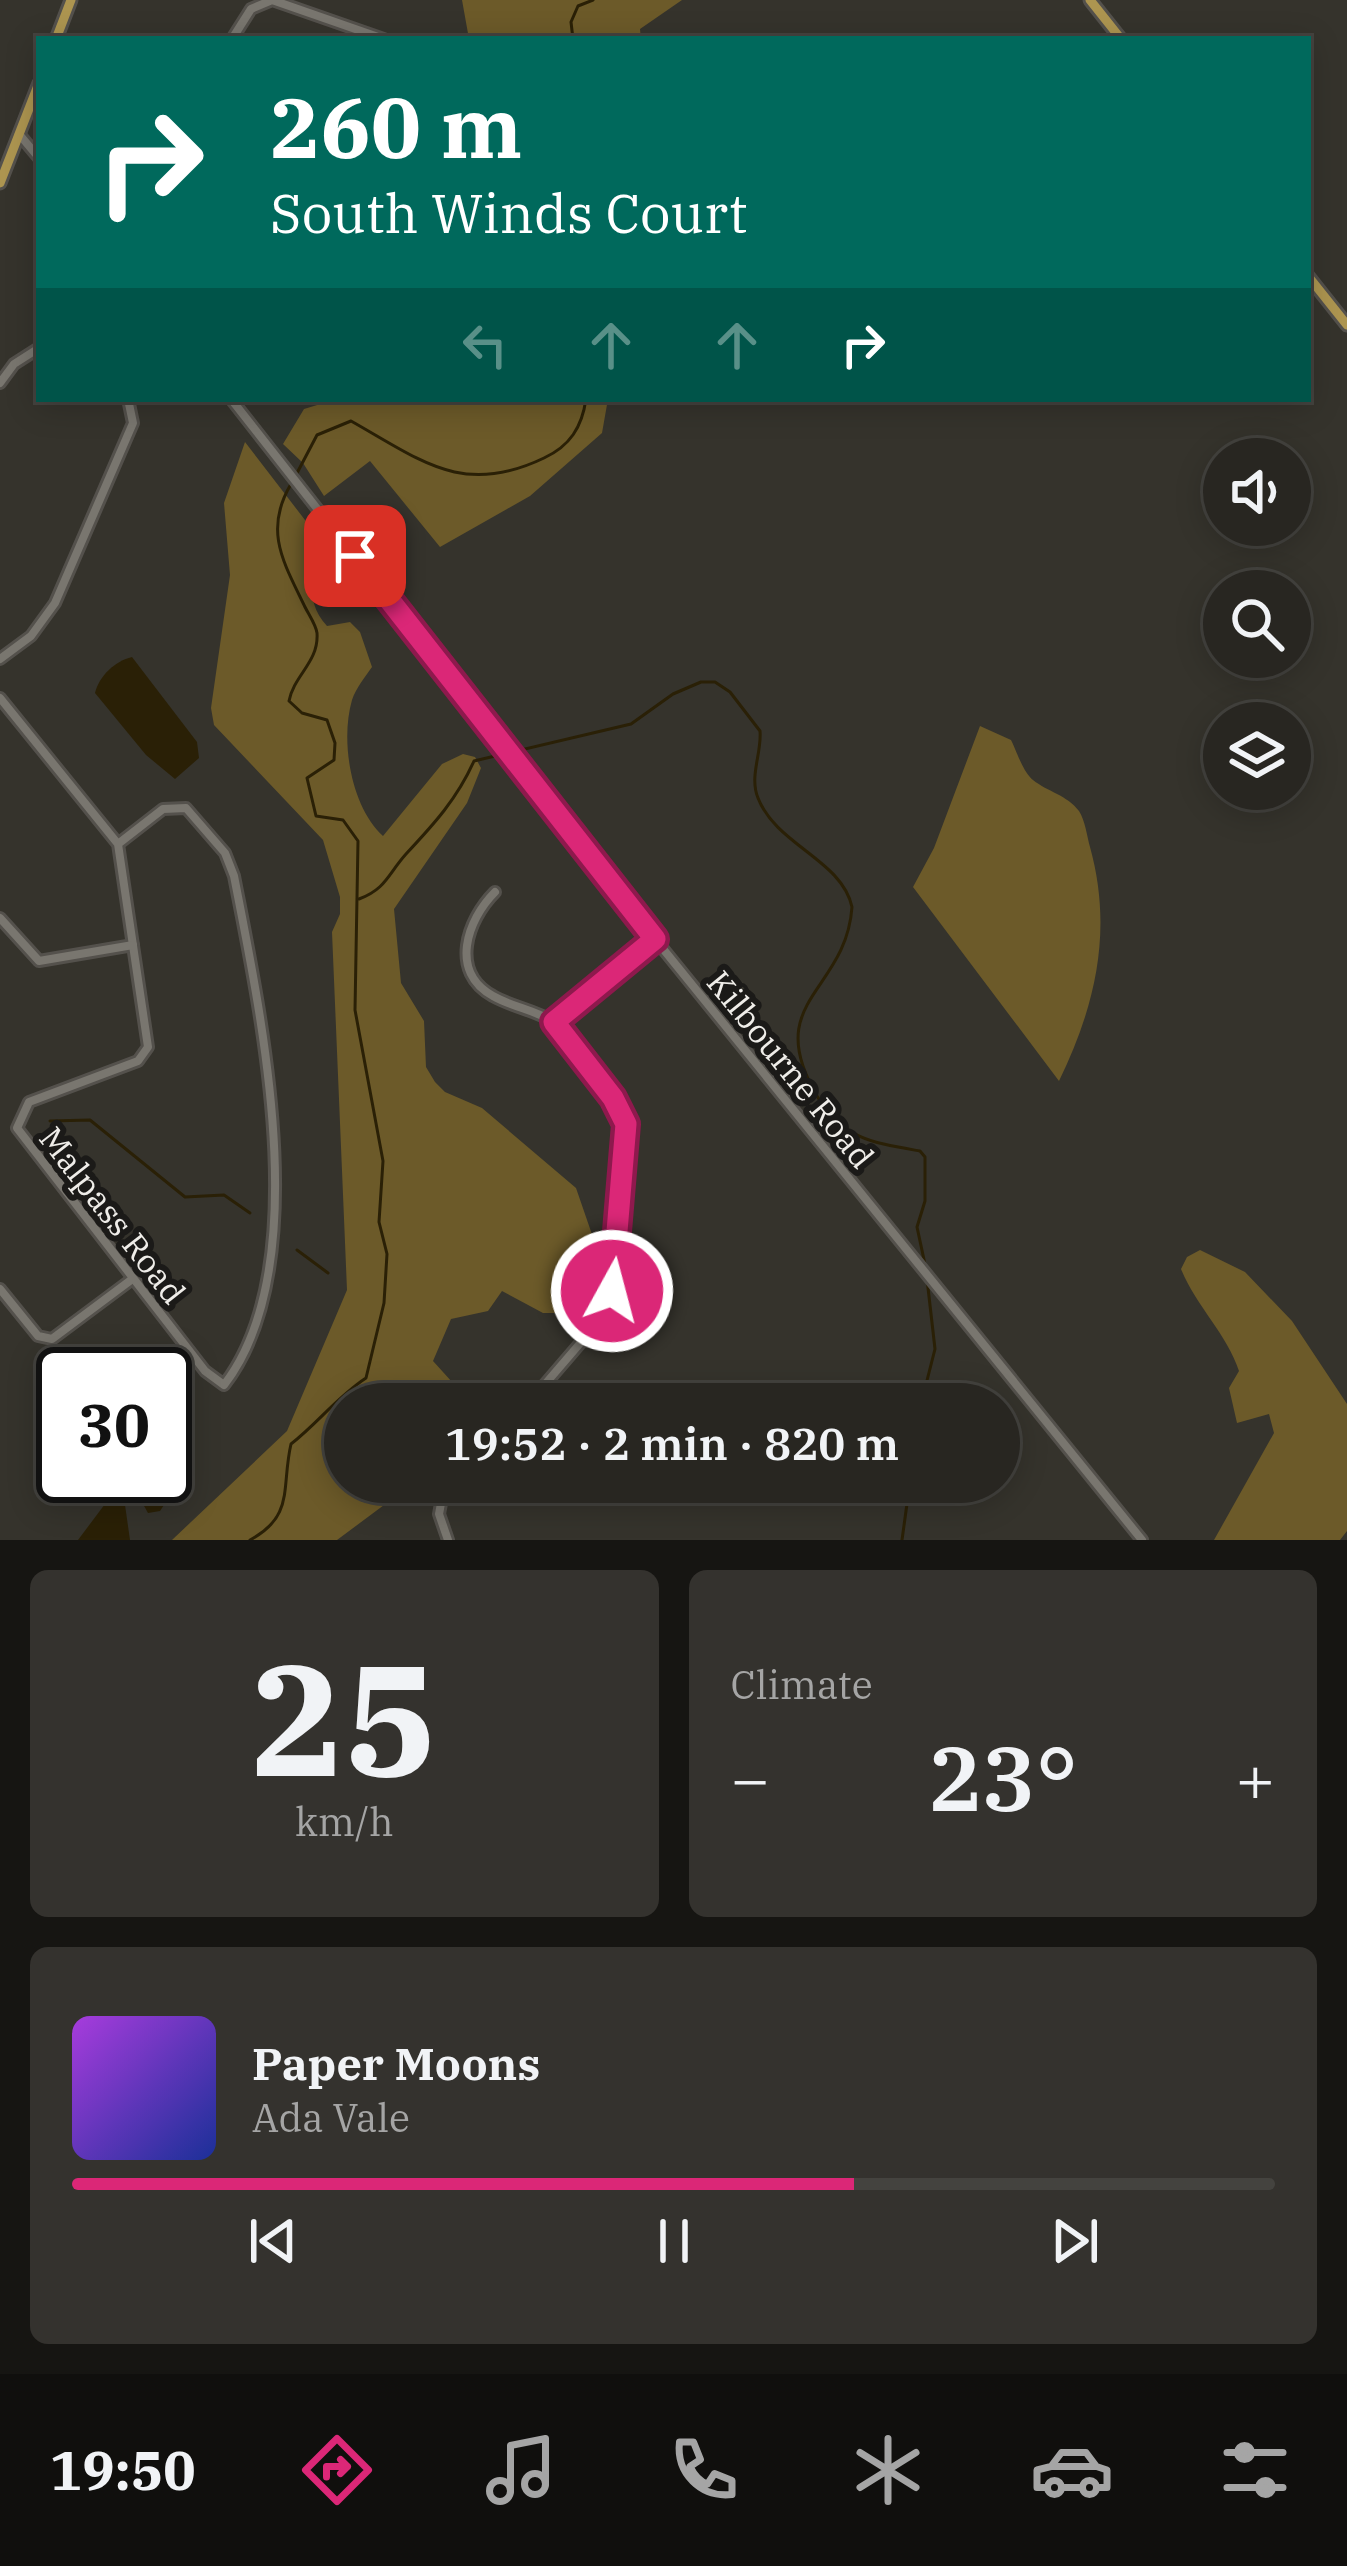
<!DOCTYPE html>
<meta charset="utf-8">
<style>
body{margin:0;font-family:"IBM Plex Serif",serif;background:#34322e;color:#f1f3f6;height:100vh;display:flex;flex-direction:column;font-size:45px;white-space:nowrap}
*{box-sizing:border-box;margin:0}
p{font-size:39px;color:#a5a5a5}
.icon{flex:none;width:66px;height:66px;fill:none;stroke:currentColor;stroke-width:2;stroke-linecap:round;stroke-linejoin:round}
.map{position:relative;height:1540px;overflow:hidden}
.details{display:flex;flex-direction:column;gap:30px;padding:30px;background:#161512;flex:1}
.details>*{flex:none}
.banner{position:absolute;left:36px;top:36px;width:1275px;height:366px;border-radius:0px;box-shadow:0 6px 30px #0003,0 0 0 3px #44433f;background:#00695c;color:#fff;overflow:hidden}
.controls{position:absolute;left:1203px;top:438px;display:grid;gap:24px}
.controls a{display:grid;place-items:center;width:108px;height:108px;border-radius:50%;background:#282621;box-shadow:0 6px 30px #0003,0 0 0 3px #44433f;font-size:60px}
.speed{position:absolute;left:36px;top:1347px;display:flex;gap:24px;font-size:60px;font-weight:700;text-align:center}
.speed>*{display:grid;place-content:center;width:156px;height:156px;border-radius:50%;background:#282621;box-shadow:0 6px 30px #0003,0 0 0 3px #44433f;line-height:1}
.speed .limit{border:6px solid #111;border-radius:18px;background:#fff;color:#111}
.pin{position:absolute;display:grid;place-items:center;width:102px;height:102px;color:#fff;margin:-51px;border-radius:24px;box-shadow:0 6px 18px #0006}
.me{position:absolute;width:132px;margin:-66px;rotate:7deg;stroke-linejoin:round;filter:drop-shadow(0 0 9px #0008)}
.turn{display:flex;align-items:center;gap:42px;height:252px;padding:0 36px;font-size:54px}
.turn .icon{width:156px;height:156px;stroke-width:2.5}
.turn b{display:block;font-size:84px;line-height:102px}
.lanes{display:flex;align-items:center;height:114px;padding:0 36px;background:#0003;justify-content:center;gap:60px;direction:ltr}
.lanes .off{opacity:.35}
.big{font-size:90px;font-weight:600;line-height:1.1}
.details .card{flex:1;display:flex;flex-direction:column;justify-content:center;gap:18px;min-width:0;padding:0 42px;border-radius:18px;background:#34322e}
.details .dial{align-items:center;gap:0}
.dial b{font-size:156px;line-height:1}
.song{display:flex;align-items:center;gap:36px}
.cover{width:144px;height:144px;border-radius:18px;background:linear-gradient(135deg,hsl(280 70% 55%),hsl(230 70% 35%))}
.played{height:12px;border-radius:6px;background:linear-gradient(90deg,#db2777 65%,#44433f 65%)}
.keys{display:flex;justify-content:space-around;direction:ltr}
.heat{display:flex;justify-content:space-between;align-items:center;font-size:66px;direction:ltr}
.details .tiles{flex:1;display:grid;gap:30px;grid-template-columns:1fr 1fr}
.card:last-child{grid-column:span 2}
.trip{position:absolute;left:324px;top:1383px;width:696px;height:120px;border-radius:60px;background:#282621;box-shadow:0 6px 30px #0003,0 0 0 3px #44433f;font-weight:600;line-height:120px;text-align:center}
.menu{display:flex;height:192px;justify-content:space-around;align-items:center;background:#100f0d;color:#a5a5a5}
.menu .icon{width:84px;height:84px}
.menu .current{color:#db2777}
.menu b{font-size:54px;color:#f1f3f6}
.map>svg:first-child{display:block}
.forest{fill:#6c5a29}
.water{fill:#2a2006}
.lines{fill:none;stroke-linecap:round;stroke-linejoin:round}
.stream{stroke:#2a2006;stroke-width:3}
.minor-casing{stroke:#54514c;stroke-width:14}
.major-casing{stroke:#54514c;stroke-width:15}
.minor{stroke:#79766f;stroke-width:8}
.major{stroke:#ad9550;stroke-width:9}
.route-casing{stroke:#8e194d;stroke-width:30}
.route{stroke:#db2777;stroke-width:21}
.labels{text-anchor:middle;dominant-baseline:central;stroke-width:12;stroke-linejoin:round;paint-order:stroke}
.street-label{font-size:33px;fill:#efede9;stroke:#1b1a18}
</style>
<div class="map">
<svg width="1347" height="1540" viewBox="0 0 1347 1540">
<rect width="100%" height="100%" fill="#35332c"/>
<g class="forest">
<path d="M 462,0 L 682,0 L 640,29 L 641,39 L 469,39 Z"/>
<path d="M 337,399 L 608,399 L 602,433 L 530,496 L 440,547 L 370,461 L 324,496 L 303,463 L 283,444 L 304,409 Z"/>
<path d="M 245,442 L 315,533 C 312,565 303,601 327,626 L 350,622 L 360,632 L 372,667 C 365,677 356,688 352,700 C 340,741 351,807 383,836 L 442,764 L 463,754 L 475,757 L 481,768 L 467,803 L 394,909 L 401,983 L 424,1021 L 426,1067 L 435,1082 L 445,1092 L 482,1108 L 576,1188 L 596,1246 L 580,1299 L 567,1313 L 543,1313 L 502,1291 L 488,1311 L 451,1319 L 433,1361 L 472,1404 L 345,1404 L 345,1482 L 415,1482 L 337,1540 L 172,1540 L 287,1431 L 347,1290 L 332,932 L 340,914 L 340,897 L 323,840 L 214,725 L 211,708 L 230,575 L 224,503 Z"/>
<path d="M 980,726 L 1011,740 C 1017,752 1023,772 1033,780 C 1048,792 1067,795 1079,811 C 1085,820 1087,836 1090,847 C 1113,930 1096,1005 1059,1081 L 913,887 L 934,848 Z"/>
<path d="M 1200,1250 L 1245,1272 L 1292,1321 L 1347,1404 L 1347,1531 L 1340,1540 L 1214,1540 L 1274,1433 L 1269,1414 L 1237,1423 L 1229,1388 L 1239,1371 C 1227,1334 1196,1306 1181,1269 L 1187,1257 Z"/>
</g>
<g class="water">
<path d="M 132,657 L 197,742 L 199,758 L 175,779 L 146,755 L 95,693 C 99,676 115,661 132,657 Z"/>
<path d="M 165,1439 L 181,1452 L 185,1473 L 160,1511 L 148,1513 L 143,1504 L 151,1476 L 165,1476 Z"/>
<path d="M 108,1500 L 125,1505 L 130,1540 L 78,1540 Z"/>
</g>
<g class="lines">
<g class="stream">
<path d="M 573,39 L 571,22 L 578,6 L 593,0"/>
<path d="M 296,475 L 317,435 L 351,421 C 422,461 463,497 544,458 C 570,446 582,427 586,399"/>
<path d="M 359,899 C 386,889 388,874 406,854 C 434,824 457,799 474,761 L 631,724 L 673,694 L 701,682 L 715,682 L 730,692 L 760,731 C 762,753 749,776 758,798 C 776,845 842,860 852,907 C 846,993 761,1000 817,1096 C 842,1139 874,1143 920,1151 L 925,1157 L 925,1201 L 917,1227 L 926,1269"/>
<path d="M 50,1121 L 90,1120 L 185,1197 L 224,1195 L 250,1213"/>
<path d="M 297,1250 L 328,1273"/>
<path d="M 921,1404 L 935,1349 L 927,1279"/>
<path d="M 250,1540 C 295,1516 281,1487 291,1444 C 318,1423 337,1397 366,1378 L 384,1303 L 387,1254 L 379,1222 L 383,1161 L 355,1010 L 358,841 L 343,820 L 316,816 L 307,778 L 334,760 L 335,743 L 327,720 L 302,713 L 289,701 C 294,675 319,662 317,633 C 316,625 309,615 305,607 C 284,563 263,531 291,484"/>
<path d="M 902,1540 L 910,1482"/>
</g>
<g class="minor-casing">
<g id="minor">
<path d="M 232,39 L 251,9 L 272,0 L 384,39"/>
<path d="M 19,134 L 39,158"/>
<path d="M 0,383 L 14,364 L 39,348"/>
<path d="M 231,399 L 655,939 L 1142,1540"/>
<path d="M 0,659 L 31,636 L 55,603 L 133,423 L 128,399"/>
<path d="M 0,698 L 118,844 L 148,1047 L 138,1061 L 29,1102 L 17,1128 L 205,1371 L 224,1385 C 316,1266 261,1015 234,876 L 225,853 L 186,808 L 163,809 L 118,844"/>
<path d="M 495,892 C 467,920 449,972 493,996 C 512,1007 535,1010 554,1022 L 655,939"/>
<path d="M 0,918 L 39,961 L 133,945"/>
<path d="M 0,1289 L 38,1336 L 52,1339 L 131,1280"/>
<path d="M 528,1404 L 607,1312 L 617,1271 L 627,1147 L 620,1110 L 554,1022"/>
<path d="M 445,1482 L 439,1514 L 448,1540"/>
</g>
</g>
<g class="major-casing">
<g id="major">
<path d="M 1090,0 L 1121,39"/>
<path d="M 56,39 L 71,0"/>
<path d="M 0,183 L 39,83"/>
<path d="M 1308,276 L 1347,325"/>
</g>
</g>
<use href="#minor" class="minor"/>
<use href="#major" class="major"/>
</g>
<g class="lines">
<g class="route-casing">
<path id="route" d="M 355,556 L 655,939 L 554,1022 L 613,1098 L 626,1124 L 612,1291"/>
</g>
<use href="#route" class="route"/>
</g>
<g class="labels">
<g class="street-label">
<text transform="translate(791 1069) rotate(51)">Kilbourne Road</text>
<text transform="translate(113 1215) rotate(52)">Malpass Road</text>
</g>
</g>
</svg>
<div class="controls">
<a><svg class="icon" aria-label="sound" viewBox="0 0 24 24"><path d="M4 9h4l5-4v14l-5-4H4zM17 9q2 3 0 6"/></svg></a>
<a><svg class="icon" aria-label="search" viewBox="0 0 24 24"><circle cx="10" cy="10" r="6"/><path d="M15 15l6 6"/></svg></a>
<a><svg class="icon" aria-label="layers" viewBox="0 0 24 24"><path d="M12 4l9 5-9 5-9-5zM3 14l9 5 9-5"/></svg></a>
</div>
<div class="speed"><div class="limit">30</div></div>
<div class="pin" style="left:355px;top:556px;background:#d93025"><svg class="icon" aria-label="arrive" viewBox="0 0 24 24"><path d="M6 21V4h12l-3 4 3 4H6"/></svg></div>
<svg class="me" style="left:612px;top:1291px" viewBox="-20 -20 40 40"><circle r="17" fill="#db2777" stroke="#fff" stroke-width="3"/><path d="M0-11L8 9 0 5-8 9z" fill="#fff"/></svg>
<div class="trip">19:52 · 2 min · 820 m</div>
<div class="banner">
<div class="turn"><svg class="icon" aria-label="right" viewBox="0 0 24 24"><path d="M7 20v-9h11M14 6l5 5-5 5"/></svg><div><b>260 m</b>South Winds Court</div></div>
<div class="lanes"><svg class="icon off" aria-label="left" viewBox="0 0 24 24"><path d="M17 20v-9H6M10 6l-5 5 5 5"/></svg><svg class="icon off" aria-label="ahead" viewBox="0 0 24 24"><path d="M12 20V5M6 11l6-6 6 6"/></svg><svg class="icon off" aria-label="ahead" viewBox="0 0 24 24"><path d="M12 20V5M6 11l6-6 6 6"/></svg><svg class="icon" aria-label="right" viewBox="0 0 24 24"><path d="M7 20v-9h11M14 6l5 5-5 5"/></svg></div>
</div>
</div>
<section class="details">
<div class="tiles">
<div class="card dial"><b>25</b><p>km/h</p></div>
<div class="card"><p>Climate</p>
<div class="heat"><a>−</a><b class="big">23°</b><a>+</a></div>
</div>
<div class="card">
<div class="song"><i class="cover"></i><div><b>Paper Moons</b><p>Ada Vale</p></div></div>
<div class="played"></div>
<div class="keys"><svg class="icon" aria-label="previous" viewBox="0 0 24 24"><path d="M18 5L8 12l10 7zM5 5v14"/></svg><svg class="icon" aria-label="pause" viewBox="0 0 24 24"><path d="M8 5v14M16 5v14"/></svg><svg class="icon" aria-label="next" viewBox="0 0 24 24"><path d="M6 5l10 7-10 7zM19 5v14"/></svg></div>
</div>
</div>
</section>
<nav class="menu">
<b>19:50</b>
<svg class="icon current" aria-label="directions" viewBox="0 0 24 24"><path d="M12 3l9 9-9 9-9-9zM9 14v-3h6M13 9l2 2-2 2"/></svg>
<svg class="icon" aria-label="music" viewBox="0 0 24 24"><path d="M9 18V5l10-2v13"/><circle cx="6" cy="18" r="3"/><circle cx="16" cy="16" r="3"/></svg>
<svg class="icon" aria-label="phone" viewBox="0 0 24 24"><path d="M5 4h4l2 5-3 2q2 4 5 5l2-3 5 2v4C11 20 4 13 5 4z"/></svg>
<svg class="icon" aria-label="climate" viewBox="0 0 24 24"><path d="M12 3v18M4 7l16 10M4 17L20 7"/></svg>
<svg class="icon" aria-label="car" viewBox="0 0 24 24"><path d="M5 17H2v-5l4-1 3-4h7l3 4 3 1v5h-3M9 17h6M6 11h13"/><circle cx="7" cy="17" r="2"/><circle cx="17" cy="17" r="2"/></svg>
<svg class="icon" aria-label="filters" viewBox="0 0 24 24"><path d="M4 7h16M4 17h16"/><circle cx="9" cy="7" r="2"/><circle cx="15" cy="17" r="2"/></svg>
</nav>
